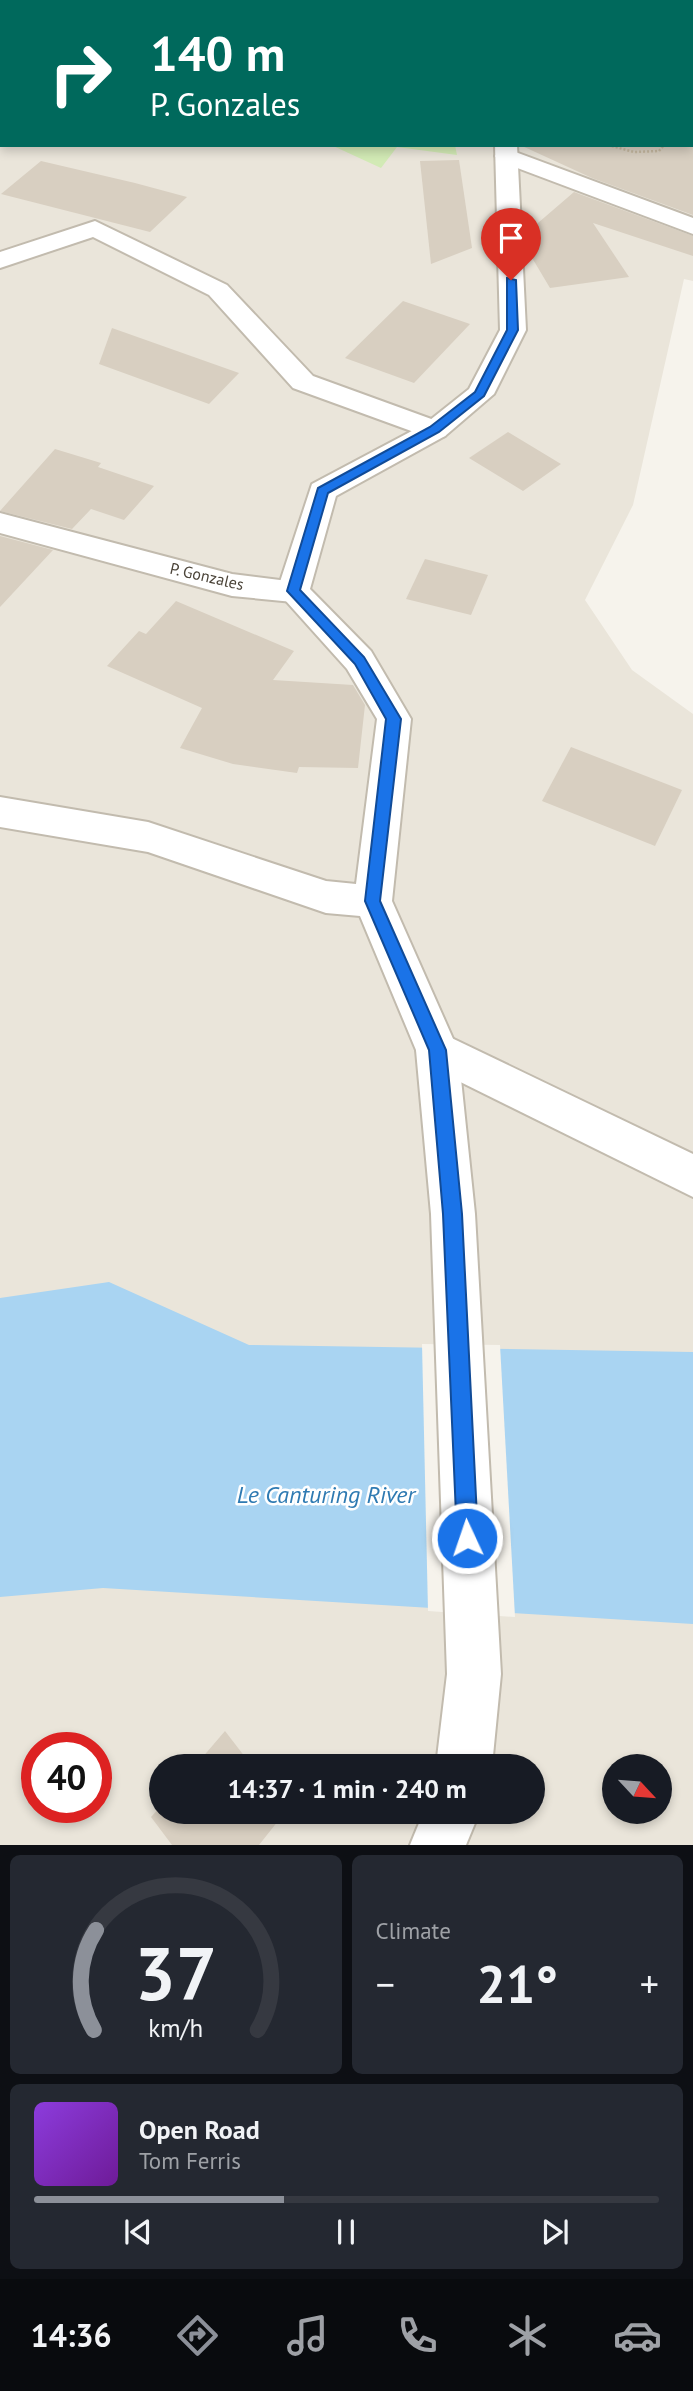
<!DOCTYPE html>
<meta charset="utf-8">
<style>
body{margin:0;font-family:"PT Sans",sans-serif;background:#242831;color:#f1f3f6;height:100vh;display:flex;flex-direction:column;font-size:26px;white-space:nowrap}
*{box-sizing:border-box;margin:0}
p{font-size:23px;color:#9ea1a6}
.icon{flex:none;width:38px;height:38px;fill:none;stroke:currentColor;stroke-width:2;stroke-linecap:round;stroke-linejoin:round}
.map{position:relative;height:1845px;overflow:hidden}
.side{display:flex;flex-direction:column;gap:10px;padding:10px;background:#0d0f14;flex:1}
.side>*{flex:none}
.hud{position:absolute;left:0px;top:0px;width:693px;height:147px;box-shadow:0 4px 10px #0003;background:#00695c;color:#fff;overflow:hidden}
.needle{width:46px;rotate:116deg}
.controls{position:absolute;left:602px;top:1754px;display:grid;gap:14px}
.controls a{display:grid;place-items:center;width:70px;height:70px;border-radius:50%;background:#171b24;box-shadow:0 4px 10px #0003;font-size:35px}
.speed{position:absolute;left:21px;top:1732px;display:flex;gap:14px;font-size:35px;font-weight:700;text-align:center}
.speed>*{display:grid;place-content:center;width:91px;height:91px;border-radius:50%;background:#171b24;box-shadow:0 4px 10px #0003;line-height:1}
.speed .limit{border:10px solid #d22;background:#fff;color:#111}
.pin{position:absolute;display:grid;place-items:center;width:60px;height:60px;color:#fff;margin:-72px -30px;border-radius:50% 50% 50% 0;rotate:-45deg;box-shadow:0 0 7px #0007}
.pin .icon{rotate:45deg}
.me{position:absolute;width:77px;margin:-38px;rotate:357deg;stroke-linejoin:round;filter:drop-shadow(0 0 5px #0008)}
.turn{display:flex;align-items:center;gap:24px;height:147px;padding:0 35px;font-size:32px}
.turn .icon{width:91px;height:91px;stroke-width:2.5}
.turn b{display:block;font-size:49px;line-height:60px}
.big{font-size:52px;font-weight:700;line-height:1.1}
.side .tile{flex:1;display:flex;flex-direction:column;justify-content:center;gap:10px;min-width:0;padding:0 24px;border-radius:10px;background:#242831}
.side .dial{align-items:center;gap:0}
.dial svg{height:182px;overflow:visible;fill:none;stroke:#363941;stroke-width:7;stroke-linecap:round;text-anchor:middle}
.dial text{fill:#f1f3f6;stroke:none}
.song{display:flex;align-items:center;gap:21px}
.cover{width:84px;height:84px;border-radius:10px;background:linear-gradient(135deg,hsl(270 70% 55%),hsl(280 70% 35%))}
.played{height:7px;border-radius:4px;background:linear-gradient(90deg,#8c9099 40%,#363941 40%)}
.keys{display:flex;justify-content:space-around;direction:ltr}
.heat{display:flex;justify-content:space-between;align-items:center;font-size:38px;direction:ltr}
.side .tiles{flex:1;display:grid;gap:10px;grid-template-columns:1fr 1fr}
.tile:last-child{grid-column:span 2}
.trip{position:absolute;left:149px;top:1754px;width:396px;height:70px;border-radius:35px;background:#171b24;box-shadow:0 4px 10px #0003;font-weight:700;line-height:70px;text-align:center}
.tab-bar{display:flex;height:112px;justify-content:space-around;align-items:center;background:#090b0e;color:#9ea1a6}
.tab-bar .icon{width:49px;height:49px}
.tab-bar .current{color:#8c9099}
.tab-bar b{font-size:32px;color:#f1f3f6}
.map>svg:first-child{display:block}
.residential{fill:#eae5da;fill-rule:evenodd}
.green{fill:#d2eab5}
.water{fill:#a9d4f2}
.pier{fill:#f6f3ec}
.building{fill:#d8cfc1}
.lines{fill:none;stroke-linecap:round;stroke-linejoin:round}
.minor-casing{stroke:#c2bbae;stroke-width:4}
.tertiary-casing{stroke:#c2bbae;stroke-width:4}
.path{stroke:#c4b79f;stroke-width:2.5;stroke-dasharray:2 2;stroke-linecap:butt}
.minor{fill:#fff;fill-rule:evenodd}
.tertiary{fill:#fff;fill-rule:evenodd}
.route{fill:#1a73e8;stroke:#114b97;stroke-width:2}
.labels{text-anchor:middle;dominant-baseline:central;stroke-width:5;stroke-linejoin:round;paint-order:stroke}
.far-street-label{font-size:16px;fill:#4b4439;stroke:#fff}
.near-water-label{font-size:24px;font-style:italic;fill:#2e7ab2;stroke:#fff}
</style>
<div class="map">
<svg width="693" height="1845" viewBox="0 0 693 1845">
<rect width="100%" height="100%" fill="#f6f3ec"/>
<path class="residential" d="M 0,0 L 693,0 L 693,281 L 684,279 L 633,505 L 585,600 L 632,670 L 693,714 L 693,1845 L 0,1845 ZM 2,2 L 691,2 L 691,145 L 2,145 ZM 37,1748 L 96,1748 L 96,1808 L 37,1808 ZM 161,1766 L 532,1766 L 532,1811 L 161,1811 ZM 614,1766 L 660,1766 L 660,1811 L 614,1811 Z"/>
<path class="green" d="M 331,145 L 455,145 L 457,155 L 397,147 L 381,168 Z"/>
<path class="water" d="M 109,1282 L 249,1345 L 693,1352 L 693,1624 L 103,1588 L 0,1597 L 0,1298 Z"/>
<path class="pier" d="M 422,1344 L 500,1345 L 515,1617 L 428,1611 Z"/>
<g class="building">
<path d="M 520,145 L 693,145 L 693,215 L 592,178 Z"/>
<path d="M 459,160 L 472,248 L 431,264 L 420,161 Z"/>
<path d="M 41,161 L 135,183 L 187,197 L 150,232 L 1,194 Z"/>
<path d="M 574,192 L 693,236 L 693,256 L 593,223 L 629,277 L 550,288 L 525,246 L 524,235 Z"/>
<path d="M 403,301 L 470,324 L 414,383 L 345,358 Z"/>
<path d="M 112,328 L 239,373 L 209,404 L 99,364 Z"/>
<path d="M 508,432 L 561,464 L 523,491 L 469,458 Z"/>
<path d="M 55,449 L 101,463 L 98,467 L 154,486 L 124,520 L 91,509 L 72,529 L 0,511 Z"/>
<path d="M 0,536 L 53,550 L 0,607 Z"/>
<path d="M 425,559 L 488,575 L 471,615 L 406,599 Z"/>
<path d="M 176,601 L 294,651 L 273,680 L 353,685 L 365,705 L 358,768 L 299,767 L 297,773 L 233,764 L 180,748 L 202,708 L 107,666 L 139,631 L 146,634 Z"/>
<path d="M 571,747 L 682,790 L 655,846 L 542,801 Z"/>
<path d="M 225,1731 L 252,1766 L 195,1766 Z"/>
<path d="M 161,1806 L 161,1811 L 286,1811 L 259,1845 L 172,1845 L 151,1817 Z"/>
</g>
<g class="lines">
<g class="minor-casing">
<g id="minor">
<path d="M 299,0 L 320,0 L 298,2 Z"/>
<path d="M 507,149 L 693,218 L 693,234 L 499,161 L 495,156 L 499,151 Z"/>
<path d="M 95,221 L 227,285 L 313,376 L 445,424 L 449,430 L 445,436 L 435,439 L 425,436 L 293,388 L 209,295 L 93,237 L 0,268 L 0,252 Z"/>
<path d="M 0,513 L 232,574 L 304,583 L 309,591 L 304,599 L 293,602 L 232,596 L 0,533 Z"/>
<path d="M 437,1031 L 693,1154 L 693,1197 L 422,1063 L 416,1050 L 422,1037 Z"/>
</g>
</g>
<g class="tertiary-casing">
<g id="tertiary">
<rect x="361" y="0" width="20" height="2"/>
<path d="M 495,145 L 517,145 L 526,330 L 494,394 L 445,436 L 336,496 L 310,589 L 371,651 L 411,719 L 392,901 L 458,1050 L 475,1214 L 501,1674 L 492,1766 L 436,1766 L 447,1674 L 431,1214 L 416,1050 L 360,916 L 326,913 L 148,852 L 0,827 L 0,797 L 148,822 L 326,881 L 356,884 L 377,719 L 347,669 L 277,591 L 312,484 L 425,424 L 469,389 L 500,330 Z"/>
<path d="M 424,1811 L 480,1811 L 466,1845 L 410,1845 Z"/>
</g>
</g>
<g class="path">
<path d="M 691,104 L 693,102"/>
<path d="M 608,145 L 634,152 L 659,151 L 664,145"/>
</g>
<use href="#minor" class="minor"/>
<use href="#tertiary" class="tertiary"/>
</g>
<path class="route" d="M 507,278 L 516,280 L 518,330 L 484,396 L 439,432 L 328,493 L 300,590 L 364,657 L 401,719 L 380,901 L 446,1050 L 462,1214 L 478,1538 L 475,1546 L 467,1549 L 460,1546 L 457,1538 L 443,1214 L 429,1050 L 365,901 L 386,719 L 355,664 L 287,591 L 318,488 L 430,427 L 475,392 L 507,330 Z"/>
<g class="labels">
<g class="far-street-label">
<text transform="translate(207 576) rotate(13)">P. Gonzales</text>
</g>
<g class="near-water-label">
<text x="326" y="1494">Le Canturing River</text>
</g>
</g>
</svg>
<div class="controls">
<a><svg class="needle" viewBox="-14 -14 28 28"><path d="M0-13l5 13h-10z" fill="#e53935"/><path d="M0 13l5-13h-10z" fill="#9ea1a6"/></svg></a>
</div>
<div class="speed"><div class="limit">40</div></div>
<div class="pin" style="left:511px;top:280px;background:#d93025"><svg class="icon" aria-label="arrive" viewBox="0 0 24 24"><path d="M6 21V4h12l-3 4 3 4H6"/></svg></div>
<svg class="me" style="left:467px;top:1538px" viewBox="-20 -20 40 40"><circle r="17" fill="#1a73e8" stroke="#fff" stroke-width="3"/><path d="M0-11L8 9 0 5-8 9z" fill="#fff"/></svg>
<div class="trip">14:37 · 1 min · 240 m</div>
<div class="hud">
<div class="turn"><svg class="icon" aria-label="right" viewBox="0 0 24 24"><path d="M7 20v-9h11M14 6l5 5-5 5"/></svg><div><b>140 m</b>P. Gonzales</div></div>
</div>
</div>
<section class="side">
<div class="tiles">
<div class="tile dial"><svg viewBox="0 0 100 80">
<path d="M14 69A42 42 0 1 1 86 69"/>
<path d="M14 69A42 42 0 0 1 15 25" stroke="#8c9099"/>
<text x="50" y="56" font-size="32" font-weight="700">37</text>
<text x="50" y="72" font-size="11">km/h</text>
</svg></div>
<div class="tile"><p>Climate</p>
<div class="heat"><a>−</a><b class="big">21°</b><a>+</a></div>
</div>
<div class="tile">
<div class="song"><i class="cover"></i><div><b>Open Road</b><p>Tom Ferris</p></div></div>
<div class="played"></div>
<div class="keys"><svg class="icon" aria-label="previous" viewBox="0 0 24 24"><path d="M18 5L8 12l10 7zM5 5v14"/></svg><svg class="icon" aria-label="pause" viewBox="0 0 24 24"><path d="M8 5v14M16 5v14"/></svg><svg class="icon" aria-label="next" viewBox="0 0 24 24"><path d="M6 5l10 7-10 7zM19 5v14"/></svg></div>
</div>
</div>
</section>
<nav class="tab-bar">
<b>14:36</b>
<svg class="icon current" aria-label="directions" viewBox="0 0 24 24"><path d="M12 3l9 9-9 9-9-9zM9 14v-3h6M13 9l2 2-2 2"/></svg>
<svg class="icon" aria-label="music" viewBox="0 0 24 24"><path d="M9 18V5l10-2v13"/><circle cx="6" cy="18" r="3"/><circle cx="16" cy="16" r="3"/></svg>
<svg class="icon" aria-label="phone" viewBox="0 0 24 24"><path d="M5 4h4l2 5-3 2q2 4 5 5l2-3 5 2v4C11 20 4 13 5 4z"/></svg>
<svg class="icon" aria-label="climate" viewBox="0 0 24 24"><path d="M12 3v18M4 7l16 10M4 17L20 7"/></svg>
<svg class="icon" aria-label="car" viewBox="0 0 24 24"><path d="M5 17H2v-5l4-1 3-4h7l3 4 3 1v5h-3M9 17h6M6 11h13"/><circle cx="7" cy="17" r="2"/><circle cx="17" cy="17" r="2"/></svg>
</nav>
